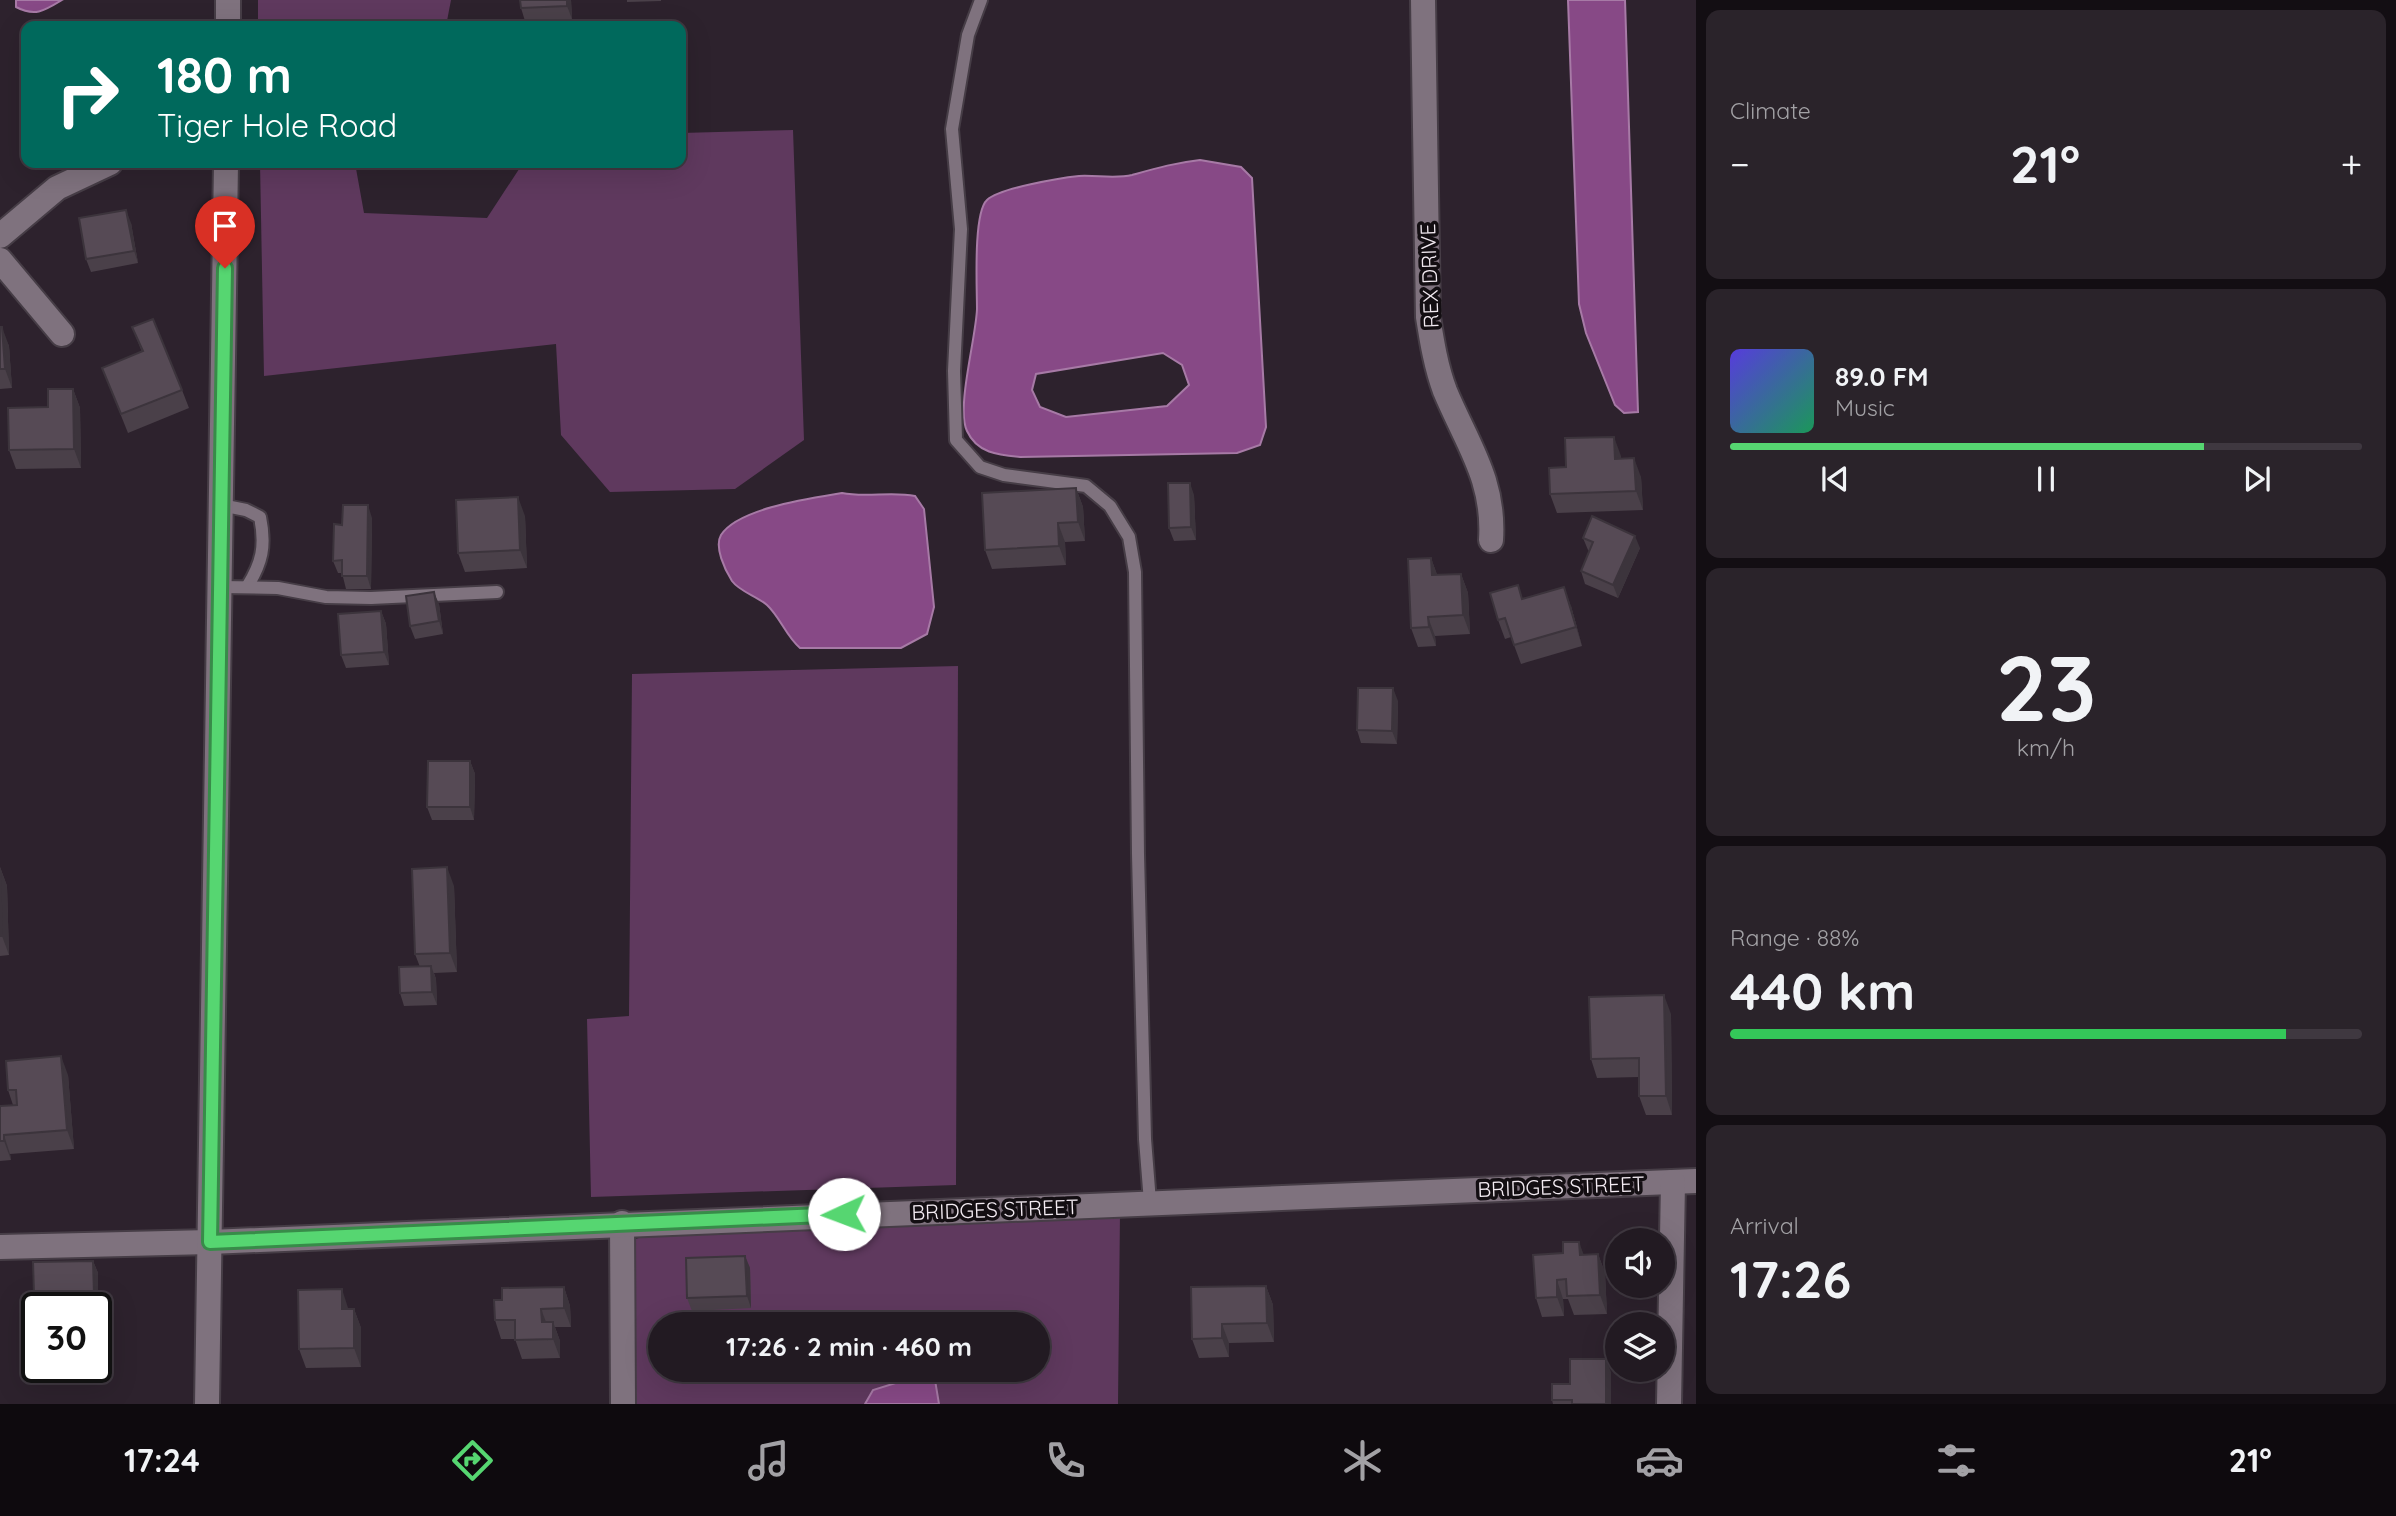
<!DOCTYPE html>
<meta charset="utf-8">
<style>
body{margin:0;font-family:Quicksand,sans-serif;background:#2a232a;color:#f1f3f6;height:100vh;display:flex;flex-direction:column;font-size:26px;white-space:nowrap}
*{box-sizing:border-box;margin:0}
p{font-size:23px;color:#a2a1a5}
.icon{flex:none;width:38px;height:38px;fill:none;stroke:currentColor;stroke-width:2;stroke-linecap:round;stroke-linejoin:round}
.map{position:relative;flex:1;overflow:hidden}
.details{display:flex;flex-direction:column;gap:10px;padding:10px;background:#130e13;width:700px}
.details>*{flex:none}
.top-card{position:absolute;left:21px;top:21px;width:665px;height:147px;border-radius:14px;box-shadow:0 7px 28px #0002,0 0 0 2px #3f3840;background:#00695c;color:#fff;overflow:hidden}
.buttons{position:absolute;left:1605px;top:1228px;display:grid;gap:14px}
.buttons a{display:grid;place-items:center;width:70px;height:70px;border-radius:50%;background:#221a22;box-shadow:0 7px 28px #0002,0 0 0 2px #3f3840;font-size:35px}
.speed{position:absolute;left:21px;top:1292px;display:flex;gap:14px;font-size:35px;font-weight:700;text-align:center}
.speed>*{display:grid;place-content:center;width:91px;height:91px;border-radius:50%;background:#221a22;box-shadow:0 7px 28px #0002,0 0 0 2px #3f3840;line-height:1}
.speed .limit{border:4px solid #111;border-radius:10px;background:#fff;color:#111}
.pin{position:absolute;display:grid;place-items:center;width:60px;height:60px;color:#fff;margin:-72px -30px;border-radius:50% 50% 50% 0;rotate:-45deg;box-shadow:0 0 7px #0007}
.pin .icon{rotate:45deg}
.me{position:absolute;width:77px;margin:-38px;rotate:268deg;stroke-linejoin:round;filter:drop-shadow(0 0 5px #0008)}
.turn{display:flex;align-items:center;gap:24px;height:147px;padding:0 21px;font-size:32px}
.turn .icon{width:91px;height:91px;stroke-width:2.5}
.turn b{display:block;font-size:49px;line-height:60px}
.big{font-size:52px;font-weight:700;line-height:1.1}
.details .widget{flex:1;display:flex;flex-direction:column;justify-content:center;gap:10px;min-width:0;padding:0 24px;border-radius:14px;background:#2a232a}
.details .dial{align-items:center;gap:0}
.dial b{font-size:91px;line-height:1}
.song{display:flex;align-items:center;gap:21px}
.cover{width:84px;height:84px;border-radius:10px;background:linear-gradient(135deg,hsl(250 70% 55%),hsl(150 70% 35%))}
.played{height:7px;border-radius:4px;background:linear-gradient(90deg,#56d671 75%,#3f3840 75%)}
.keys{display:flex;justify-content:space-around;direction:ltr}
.heat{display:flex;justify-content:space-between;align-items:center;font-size:38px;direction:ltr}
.charge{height:10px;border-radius:5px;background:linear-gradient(90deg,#34c759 88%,#3f3840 0)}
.trip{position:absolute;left:648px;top:1312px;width:402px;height:70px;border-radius:35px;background:#221a22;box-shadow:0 7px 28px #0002,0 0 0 2px #3f3840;font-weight:700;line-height:70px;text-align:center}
.tab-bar{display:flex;height:112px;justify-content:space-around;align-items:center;background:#0e0a0e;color:#a2a1a5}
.tab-bar .icon{width:49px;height:49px}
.tab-bar .on{color:#56d671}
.tab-bar b{font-size:32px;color:#f1f3f6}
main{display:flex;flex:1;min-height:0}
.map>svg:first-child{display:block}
.green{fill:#5f395e;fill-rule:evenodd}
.water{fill:#874986;stroke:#a77aa6;stroke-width:2;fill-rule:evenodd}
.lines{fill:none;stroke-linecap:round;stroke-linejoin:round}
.service-casing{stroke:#463d46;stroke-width:16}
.minor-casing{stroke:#463d46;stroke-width:28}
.service{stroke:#7f727e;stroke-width:12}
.minor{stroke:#7f727e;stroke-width:24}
.wall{fill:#4a4049}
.shaded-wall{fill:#3c343c}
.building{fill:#564a55;stroke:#3c343c;stroke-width:2}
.route-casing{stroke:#388b49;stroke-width:18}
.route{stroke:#56d671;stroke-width:12}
.labels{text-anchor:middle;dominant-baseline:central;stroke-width:7;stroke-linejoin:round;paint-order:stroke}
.street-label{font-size:21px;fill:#f3ebf2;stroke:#130e12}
</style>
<main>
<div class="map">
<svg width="1696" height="1404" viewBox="0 0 1696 1404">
<rect width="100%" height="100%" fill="#2d222d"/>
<g class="green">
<path d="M 258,0 L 451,0 L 446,26 L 258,26 Z"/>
<path d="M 793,130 L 804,440 L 735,489 L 610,492 L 561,435 L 556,344 L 264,376 L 260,163 L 355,163 L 364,213 L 487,218 L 523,163 L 681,163 L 681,133 Z"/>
<path d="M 958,666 L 956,1185 L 591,1197 L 587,1019 L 629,1016 L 632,674 Z"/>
<path d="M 1120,1213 L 1118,1404 L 939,1404 L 935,1380 L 874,1390 L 865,1404 L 634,1404 L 632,1249 L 636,1239 L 655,1232 ZM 660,1325 L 1038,1325 L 1038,1370 L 660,1370 Z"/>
</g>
<g class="water">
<path d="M 16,0 L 62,0 C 44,11 35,17 16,7 Z"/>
<path d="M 1568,0 L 1625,0 L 1638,412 L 1624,413 L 1615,405 L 1586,333 L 1579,304 Z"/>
<path d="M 1200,160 L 1241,167 L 1252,178 L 1266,427 L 1260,445 L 1237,453 L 1020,457 C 998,455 977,453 967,431 C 956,408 976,338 977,309 C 977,288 973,213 987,200 C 1000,188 1060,178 1079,176 C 1096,175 1116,179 1132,175 C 1157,168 1174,163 1200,160 ZM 1163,353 L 1182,365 L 1189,385 L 1167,406 L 1066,417 L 1040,407 L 1032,390 L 1036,374 Z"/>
<path d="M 842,493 C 866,498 891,491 915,496 L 924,509 L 934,607 L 927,634 L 901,648 L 800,648 C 786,636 780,617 767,605 C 757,596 740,592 732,581 C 725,570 714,547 721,535 C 738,508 812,498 842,493 Z"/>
<path d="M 918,1376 L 935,1380 L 939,1404 L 865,1404 L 873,1390 Z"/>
</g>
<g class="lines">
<g class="service-casing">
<g id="service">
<path d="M 981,0 L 968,35 L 952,129 L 961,229 L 954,371 L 956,440 L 980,467 L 1004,475 L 1086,486 L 1110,506 L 1129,537 L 1135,572 L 1138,854 L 1145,1139 L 1150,1202"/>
<path d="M 221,505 L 246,510 L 260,517 C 266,546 262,563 247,587"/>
<path d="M 220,587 L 278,588 L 326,597 L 371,598 L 497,592"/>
</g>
</g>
<g class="minor-casing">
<g id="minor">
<path d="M 1423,0 L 1428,317 C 1432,342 1436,367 1445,391 C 1467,444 1495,480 1491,540"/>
<path d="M 228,26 L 228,0"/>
<path d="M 0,236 L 57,188 L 110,163"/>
<path d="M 0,260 L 62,334"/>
<path d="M 622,1223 L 623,1404"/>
<path d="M 0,1247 L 210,1242 L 1696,1181"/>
<path d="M 207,1404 L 226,163"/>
<path d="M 1669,1404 L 1673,1182"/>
</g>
</g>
<use href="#service" class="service"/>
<use href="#minor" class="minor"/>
</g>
<g class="wall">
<path d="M 520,0 L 571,0 L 572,19 L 525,21 L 521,8 Z"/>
<path d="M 627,0 L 661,0 L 661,1 L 627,2 Z"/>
<path d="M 131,223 L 138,263 L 91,272 L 86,259 Z"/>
<path d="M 0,327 L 9,346 L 12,388 L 0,389 Z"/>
<path d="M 132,327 L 182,390 L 189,408 L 128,433 L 102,368 L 142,352 Z"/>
<path d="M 73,389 L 80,408 L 81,468 L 16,469 L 9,450 L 48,407 Z"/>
<path d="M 1621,456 L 1621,459 L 1641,477 L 1643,510 L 1557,513 L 1550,494 L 1566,467 Z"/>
<path d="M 1076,488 L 1083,507 L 1085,541 L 1065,542 L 1066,565 L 992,569 L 985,550 Z"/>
<path d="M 1194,495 L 1196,540 L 1174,541 L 1169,528 Z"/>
<path d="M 525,516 L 527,568 L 465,572 L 458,553 Z"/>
<path d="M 372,518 L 371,589 L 346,589 L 342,573 L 338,573 L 333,561 L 342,525 Z"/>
<path d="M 1583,538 L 1640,548 L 1618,598 L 1585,584 L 1581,571 L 1589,551 L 1588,550 Z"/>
<path d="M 1431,558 L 1437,575 L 1461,574 L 1468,593 L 1470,634 L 1435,636 L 1436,646 L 1418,647 L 1411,628 Z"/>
<path d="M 1523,599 L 1571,606 L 1582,646 L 1521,664 L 1511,637 L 1505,639 L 1498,620 Z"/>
<path d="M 439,604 L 443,634 L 415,639 L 410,626 Z"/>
<path d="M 381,611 L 386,624 L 389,665 L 346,668 L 341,655 Z"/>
<path d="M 1398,701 L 1397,744 L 1361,743 L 1357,730 Z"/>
<path d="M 470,761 L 475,774 L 474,820 L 432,820 L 427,807 Z"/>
<path d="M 0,867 L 7,886 L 9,955 L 0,956 Z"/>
<path d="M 454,886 L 457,972 L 434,973 L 436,979 L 437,1005 L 404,1006 L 400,993 L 420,967 L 415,954 Z"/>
<path d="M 1671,1014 L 1672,1115 L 1646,1115 L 1639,1096 L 1639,1077 L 1597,1078 L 1591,1059 Z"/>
<path d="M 68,1075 L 74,1149 L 10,1154 L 11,1160 L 0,1161 L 0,1106 L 13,1105 L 8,1090 Z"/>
<path d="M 1598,1254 L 1605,1273 L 1607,1314 L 1574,1315 L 1568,1299 L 1563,1299 L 1564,1316 L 1542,1317 L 1536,1298 L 1584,1255 Z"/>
<path d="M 745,1256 L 750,1268 L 751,1308 L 692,1311 L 687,1298 Z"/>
<path d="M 93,1261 L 98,1273 L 98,1307 L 38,1307 L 34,1295 Z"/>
<path d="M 1266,1286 L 1273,1305 L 1274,1342 L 1229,1343 L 1229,1357 L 1199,1358 L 1192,1339 Z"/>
<path d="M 564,1287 L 570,1306 L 571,1327 L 555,1327 L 560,1341 L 560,1358 L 522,1359 L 515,1339 L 501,1339 L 495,1320 L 502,1300 Z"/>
<path d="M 348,1309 L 354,1309 L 361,1328 L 361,1367 L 306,1368 L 299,1349 Z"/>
<path d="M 1611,1372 L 1611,1404 L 1553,1404 L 1552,1400 L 1570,1384 Z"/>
</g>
<g class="shaded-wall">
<path d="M 567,0 L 571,0 L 572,19 L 567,6 Z"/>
<path d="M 126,210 L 131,223 L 138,263 L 134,251 Z"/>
<path d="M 2,327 L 9,346 L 12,388 L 5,369 Z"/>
<path d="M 73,389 L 80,408 L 81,468 L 74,449 Z"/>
<path d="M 1614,437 L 1621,456 L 1621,478 L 1615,459 Z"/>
<path d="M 1634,458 L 1641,477 L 1643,510 L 1636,491 Z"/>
<path d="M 1190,483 L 1194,495 L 1196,540 L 1191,527 Z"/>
<path d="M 1076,488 L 1083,507 L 1085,541 L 1078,522 Z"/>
<path d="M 518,497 L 525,516 L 527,568 L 520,550 Z"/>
<path d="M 368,505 L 372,518 L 371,589 L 367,576 Z"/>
<path d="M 1058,523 L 1065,542 L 1066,565 L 1059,546 Z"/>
<path d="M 1635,536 L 1640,548 L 1618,598 L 1613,585 Z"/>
<path d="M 1431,558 L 1438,577 L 1432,575 Z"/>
<path d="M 1461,574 L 1468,593 L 1470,634 L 1463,615 Z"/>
<path d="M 1564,587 L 1571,606 L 1582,646 L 1576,627 Z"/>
<path d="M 434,592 L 439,604 L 443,634 L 439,621 Z"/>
<path d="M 381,611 L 386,624 L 389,665 L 384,652 Z"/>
<path d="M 1428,617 L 1435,636 L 1436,646 L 1429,627 Z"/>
<path d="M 1393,688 L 1398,701 L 1397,744 L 1392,731 Z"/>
<path d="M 470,761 L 475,774 L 474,820 L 470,807 Z"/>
<path d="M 0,867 L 7,886 L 9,955 L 2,936 Z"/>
<path d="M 447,867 L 454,886 L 457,972 L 450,953 Z"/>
<path d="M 431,966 L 436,979 L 437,1005 L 432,992 Z"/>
<path d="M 1664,995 L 1671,1014 L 1672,1115 L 1666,1096 Z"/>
<path d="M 61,1056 L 68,1075 L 74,1149 L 67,1130 Z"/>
<path d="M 4,1135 L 10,1154 L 11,1160 L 4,1141 Z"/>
<path d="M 1579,1242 L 1586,1261 L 1580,1255 Z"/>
<path d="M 1598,1254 L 1605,1273 L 1607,1314 L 1600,1295 Z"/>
<path d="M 745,1256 L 750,1268 L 751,1308 L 747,1296 Z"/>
<path d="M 93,1261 L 98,1273 L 98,1307 L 94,1294 Z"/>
<path d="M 1557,1280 L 1563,1299 L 1564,1316 L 1557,1297 Z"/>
<path d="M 1266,1286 L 1273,1305 L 1274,1342 L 1267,1323 Z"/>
<path d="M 564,1287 L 570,1306 L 571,1327 L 564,1308 Z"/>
<path d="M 342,1289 L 348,1308 L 349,1328 L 342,1309 Z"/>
<path d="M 354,1309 L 361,1328 L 361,1367 L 354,1348 Z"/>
<path d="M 541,1309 L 548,1327 L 548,1341 L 542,1322 Z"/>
<path d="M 553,1322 L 560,1341 L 560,1358 L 553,1339 Z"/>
<path d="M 1222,1324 L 1229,1343 L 1229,1357 L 1222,1338 Z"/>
<path d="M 1606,1359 L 1611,1372 L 1611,1404 L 1606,1404 Z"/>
</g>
<g class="building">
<path d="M 520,0 L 567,0 L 567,6 L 521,8 Z"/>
<path d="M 126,210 L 134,251 L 86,259 L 79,218 Z"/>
<path d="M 153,319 L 182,390 L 121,414 L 102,368 L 143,351 L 132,327 Z"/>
<path d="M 0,327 L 2,327 L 5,369 L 0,369 Z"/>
<path d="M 48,389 L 73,389 L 74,449 L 9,450 L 8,408 L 48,407 Z"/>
<path d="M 1614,437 L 1615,459 L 1634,458 L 1636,491 L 1550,494 L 1549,468 L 1566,467 L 1565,438 Z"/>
<path d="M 1168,483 L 1190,483 L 1191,527 L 1169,528 Z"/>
<path d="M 1076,488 L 1078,522 L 1058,523 L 1059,546 L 985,550 L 982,493 Z"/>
<path d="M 518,497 L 520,550 L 458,553 L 456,500 Z"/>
<path d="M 343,505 L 368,505 L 367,576 L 342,576 L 342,560 L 333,561 L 334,524 L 342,525 Z"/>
<path d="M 1592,516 L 1635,536 L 1613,585 L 1581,571 L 1593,542 L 1583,538 Z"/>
<path d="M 1431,558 L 1432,575 L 1461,574 L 1463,615 L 1428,617 L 1429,627 L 1411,628 L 1408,559 Z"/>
<path d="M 1518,585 L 1522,599 L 1564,587 L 1576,627 L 1514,645 L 1505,618 L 1498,620 L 1490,593 Z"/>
<path d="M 434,592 L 439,621 L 410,626 L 406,596 Z"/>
<path d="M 381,611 L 384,652 L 341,655 L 338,614 Z"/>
<path d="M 1358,688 L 1393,688 L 1392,731 L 1357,730 Z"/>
<path d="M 428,761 L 470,761 L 470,807 L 427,807 Z"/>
<path d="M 447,867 L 450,953 L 415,954 L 412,869 Z"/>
<path d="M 0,872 L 2,936 L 0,936 Z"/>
<path d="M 431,966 L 432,992 L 400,993 L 399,967 Z"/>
<path d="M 1664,995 L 1666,1096 L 1639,1096 L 1639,1058 L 1591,1059 L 1589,997 Z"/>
<path d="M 61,1056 L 67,1130 L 4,1135 L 4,1141 L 0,1141 L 0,1106 L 17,1105 L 16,1090 L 8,1090 L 6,1061 Z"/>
<path d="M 1563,1242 L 1579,1242 L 1580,1255 L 1598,1254 L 1600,1295 L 1567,1296 L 1566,1279 L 1557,1280 L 1557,1297 L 1536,1298 L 1533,1255 L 1563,1253 Z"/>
<path d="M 745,1256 L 747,1296 L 687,1298 L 686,1258 Z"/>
<path d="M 93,1261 L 94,1294 L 34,1295 L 33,1262 Z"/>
<path d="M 1266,1286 L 1267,1323 L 1222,1324 L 1222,1338 L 1192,1339 L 1191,1287 Z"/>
<path d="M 564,1287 L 564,1308 L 541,1309 L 542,1322 L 553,1322 L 553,1339 L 515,1340 L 515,1320 L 495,1320 L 494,1300 L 502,1300 L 502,1288 Z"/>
<path d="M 342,1289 L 342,1309 L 354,1309 L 354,1348 L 299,1349 L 298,1290 Z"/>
<path d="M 1570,1359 L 1606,1359 L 1606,1404 L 1572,1404 L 1572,1400 L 1552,1400 L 1552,1384 L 1570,1384 Z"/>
</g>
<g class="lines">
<g class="route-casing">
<path id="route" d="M 225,268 L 210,1242 L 844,1214"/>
</g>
<use href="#route" class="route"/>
</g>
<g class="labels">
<g class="street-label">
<text transform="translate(1429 276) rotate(-92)">REX DRIVE</text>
<text transform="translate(1561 1186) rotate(-2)">BRIDGES STREET</text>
<text transform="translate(995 1209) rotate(-2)">BRIDGES STREET</text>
</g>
</g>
</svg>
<div class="buttons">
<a><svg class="icon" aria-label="sound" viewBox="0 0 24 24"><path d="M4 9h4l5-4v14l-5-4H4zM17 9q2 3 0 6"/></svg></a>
<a><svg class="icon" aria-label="layers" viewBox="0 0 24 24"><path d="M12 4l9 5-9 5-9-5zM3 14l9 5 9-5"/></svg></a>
</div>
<div class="speed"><div class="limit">30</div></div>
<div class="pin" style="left:225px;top:268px;background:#d93025"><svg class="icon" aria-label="arrive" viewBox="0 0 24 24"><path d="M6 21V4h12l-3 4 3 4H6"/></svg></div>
<svg class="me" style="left:844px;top:1214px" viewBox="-20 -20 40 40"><circle r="19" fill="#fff"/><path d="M0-13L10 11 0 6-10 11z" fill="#56d671"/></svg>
<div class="trip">17:26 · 2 min · 460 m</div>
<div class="top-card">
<div class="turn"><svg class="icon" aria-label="right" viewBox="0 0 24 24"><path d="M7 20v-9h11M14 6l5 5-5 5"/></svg><div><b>180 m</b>Tiger Hole Road</div></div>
</div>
</div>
<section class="details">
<div class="widget"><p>Climate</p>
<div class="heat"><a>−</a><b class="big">21°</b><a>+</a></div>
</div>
<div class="widget">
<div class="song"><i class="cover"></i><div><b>89.0 FM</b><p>Music</p></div></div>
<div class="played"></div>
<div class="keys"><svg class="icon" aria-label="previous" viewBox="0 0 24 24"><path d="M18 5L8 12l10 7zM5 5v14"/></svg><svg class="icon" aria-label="pause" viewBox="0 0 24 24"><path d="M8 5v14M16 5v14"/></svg><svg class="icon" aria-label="next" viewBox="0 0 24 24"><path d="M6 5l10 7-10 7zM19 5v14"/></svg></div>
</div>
<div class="widget dial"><b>23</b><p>km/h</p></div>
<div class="widget"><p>Range · 88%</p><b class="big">440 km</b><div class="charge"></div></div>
<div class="widget"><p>Arrival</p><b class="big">17:26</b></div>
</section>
</main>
<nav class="tab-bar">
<b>17:24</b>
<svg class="icon on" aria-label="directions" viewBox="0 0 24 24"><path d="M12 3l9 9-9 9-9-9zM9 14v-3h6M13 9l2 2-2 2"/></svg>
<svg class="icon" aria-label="music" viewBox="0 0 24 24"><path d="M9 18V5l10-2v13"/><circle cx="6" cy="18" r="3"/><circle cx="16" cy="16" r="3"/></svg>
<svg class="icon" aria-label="phone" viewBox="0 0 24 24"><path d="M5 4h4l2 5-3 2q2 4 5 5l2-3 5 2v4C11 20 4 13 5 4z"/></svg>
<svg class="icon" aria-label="climate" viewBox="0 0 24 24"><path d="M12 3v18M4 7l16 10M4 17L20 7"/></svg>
<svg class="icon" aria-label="car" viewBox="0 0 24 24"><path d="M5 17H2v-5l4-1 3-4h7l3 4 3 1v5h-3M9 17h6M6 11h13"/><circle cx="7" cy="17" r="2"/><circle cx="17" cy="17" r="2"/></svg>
<svg class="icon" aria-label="filters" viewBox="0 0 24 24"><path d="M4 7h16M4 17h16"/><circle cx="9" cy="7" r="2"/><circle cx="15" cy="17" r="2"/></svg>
<b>21°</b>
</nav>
